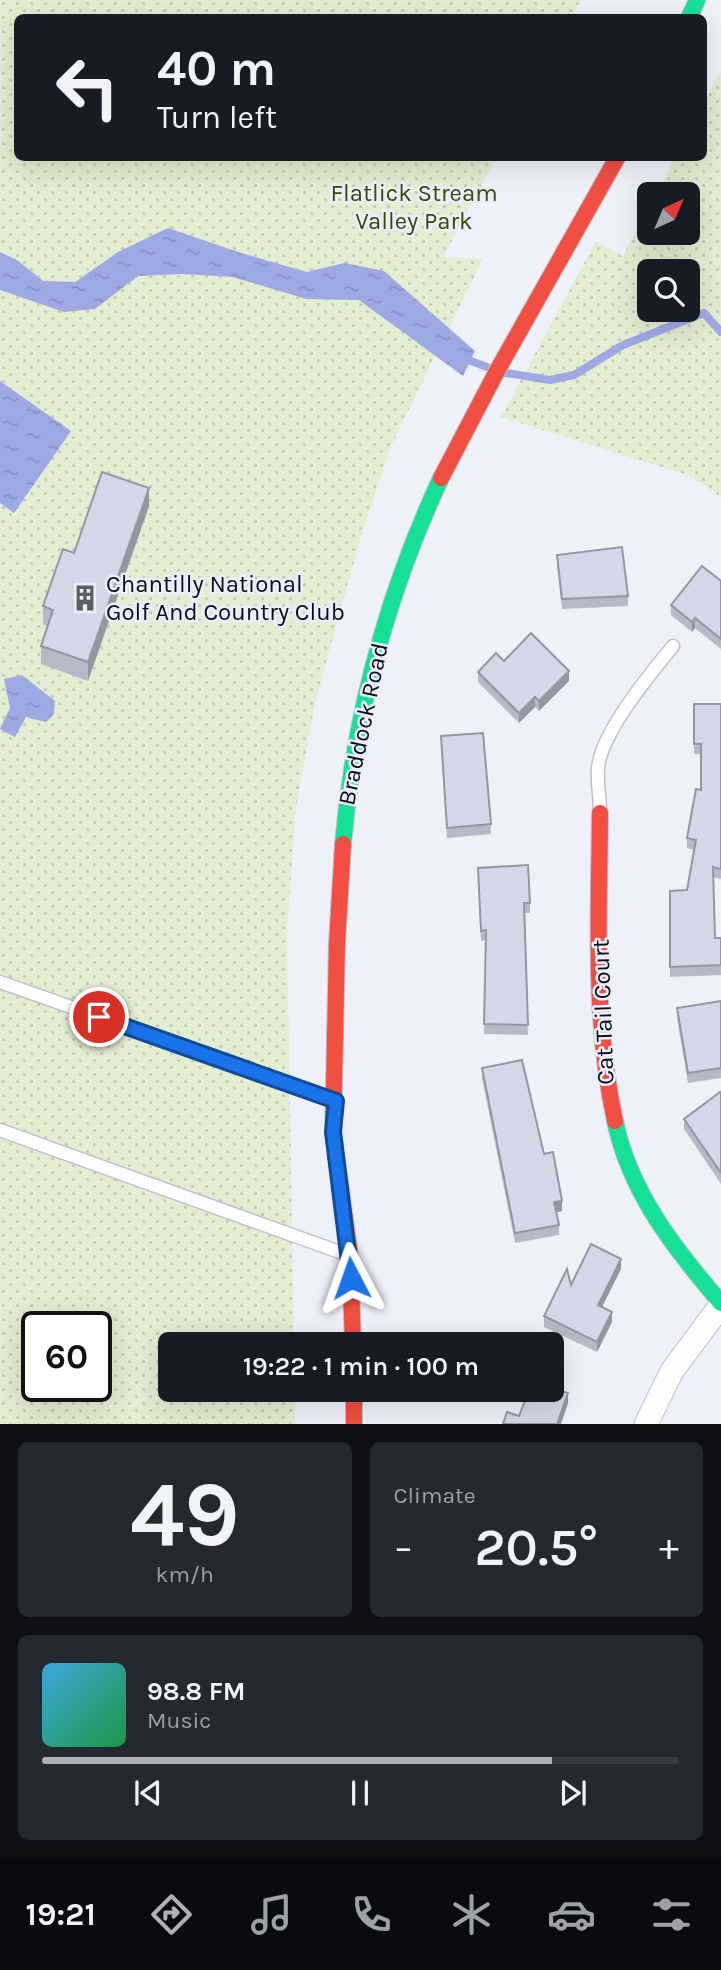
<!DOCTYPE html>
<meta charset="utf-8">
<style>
body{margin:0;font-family:Karla,sans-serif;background:#242831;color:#f1f3f6;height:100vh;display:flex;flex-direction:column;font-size:26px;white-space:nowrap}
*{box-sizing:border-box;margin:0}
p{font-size:23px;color:#9ea1a6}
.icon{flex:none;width:38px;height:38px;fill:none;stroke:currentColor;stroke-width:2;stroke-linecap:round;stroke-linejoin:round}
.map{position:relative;height:1424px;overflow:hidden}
.panel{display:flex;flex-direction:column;gap:18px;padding:18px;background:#0d0f14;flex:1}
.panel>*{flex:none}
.top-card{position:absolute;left:14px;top:14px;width:693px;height:147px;border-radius:10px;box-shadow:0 7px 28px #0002;background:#171b24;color:#f1f3f6;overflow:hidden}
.needle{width:46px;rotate:44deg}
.tools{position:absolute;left:637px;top:182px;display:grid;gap:14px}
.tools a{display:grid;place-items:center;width:63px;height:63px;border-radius:10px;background:#171b24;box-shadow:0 7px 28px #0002;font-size:35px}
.speed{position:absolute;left:21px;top:1311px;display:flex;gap:14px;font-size:35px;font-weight:700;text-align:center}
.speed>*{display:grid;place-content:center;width:91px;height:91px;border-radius:50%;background:#171b24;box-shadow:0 7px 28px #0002;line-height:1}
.speed .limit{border:4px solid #111;border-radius:10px;background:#fff;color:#111}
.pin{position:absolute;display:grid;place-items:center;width:60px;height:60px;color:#fff;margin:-30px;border:4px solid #fff;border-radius:50%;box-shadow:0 2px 7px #0007}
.me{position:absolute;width:77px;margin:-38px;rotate:356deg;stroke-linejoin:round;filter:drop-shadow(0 0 5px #0008)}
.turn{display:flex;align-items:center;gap:24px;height:147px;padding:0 28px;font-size:32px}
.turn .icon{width:91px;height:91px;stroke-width:2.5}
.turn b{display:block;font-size:49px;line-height:60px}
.big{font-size:52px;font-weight:600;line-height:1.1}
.panel .tile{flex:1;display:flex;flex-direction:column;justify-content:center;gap:10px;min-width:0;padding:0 24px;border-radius:10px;background:#242831}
.panel .dial{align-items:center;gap:0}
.dial b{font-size:91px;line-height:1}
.song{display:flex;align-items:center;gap:21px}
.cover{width:84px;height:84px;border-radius:10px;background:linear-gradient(135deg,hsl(200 70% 55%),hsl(140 70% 35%))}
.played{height:7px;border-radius:4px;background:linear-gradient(90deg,#aeb0b5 80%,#363941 80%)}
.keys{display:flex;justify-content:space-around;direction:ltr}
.heat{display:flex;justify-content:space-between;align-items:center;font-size:38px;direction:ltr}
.panel .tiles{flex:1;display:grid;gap:18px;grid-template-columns:1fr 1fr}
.tile:last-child{grid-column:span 2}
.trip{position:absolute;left:158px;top:1332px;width:406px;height:70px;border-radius:10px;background:#171b24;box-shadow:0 7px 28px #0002;font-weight:600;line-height:70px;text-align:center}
.tabs{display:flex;height:112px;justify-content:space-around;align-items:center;background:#090b0e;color:#9ea1a6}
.tabs .icon{width:49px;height:49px}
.tabs .on{color:#aeb0b5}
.tabs b{font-size:32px;color:#f1f3f6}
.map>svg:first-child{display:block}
.green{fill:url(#green-dots);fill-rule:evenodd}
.water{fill:url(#water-ripples)}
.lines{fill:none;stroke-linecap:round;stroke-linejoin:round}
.stream{stroke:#9da9e3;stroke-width:8}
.lane-casing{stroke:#bfc1c8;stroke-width:15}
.street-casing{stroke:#bfc1c8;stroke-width:25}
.fast-casing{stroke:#bfc1c8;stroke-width:18}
.jam-casing{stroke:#bfc1c8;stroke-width:18}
.lane{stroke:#fdfdfe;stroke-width:12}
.street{stroke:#fdfdfe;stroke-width:23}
.fast{stroke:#16e098;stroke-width:16}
.jam{stroke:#f24e42;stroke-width:16}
.wall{fill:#b6b9c7}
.shaded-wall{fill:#9496a2}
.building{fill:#d4d7e7;stroke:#9496a2;stroke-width:2}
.route-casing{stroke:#114b97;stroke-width:18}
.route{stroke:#1a73e8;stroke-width:12}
.labels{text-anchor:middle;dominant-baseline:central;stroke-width:5;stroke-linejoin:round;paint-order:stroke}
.park-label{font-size:24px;fill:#3a4800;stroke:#ebeffd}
.poi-label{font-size:24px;fill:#0d0f16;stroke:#ebeffd;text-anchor:start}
.street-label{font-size:24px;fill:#0d0f16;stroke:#ebeffd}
</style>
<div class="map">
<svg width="721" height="1424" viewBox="0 0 721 1424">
<defs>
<pattern id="green-dots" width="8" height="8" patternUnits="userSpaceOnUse" patternTransform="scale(1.75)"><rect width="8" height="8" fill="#e3edd2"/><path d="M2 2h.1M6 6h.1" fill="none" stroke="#c2cab4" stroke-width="1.8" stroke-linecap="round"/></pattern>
<pattern id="water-ripples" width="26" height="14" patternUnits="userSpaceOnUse" patternTransform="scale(1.75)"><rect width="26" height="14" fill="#9da9e3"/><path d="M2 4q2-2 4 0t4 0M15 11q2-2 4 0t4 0" fill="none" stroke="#8690c2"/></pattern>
</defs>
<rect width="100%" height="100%" fill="#eff1f9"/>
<g class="green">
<path d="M 0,0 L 581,0 L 571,18 L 18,18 L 18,158 L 496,158 L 443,257 L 483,259 L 391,446 L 360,540 L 315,703 L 296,807 L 287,932 L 294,1344 L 170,1344 L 170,1390 L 295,1390 L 295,1424 L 0,1424 ZM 37,1326 L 96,1326 L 96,1386 L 37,1386 Z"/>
<path d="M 721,70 L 721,497 L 688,475 L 501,417 L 596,241 L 623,256 L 649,206 L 649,233 L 688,233 L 688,194 L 656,194 L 675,158 L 704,158 L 704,103 ZM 688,271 L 688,310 L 649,310 L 649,271 Z"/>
</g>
<g class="water">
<path d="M 168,228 L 241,253 L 307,272 L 344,263 L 384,271 L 475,351 L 463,376 L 359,300 L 306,299 L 233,277 L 183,274 L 138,276 L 95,309 L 64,312 L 0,290 L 0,252 L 17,260 L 43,281 L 75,282 L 118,252 Z"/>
<path d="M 0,381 L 71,431 L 14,513 L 0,503 Z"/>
<path d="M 22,675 L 55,701 L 54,714 L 46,722 L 26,717 L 15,737 L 0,729 L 10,708 L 4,679 Z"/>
</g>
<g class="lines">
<g class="stream">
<path d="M 460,357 L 487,367"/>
<path d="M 506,373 L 550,380 L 574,375 L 623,345 L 704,313 L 721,332"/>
</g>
<g class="lane-casing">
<g id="lane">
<path d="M 600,812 C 600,798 597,782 598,768 C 601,733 650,674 673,646"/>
<path d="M 0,982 L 329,1098"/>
<path d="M 0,1130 L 345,1254"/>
</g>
</g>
<g class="street-casing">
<path id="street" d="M 646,1424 L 672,1371 L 721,1305"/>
</g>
<g class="fast-casing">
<g id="fast">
<path d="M 689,18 L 697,0"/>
<path d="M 343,844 C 354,716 387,594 441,478"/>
<path d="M 615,1121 C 630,1193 675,1249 721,1303"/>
</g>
</g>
<g class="jam-casing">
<g id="jam">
<path d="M 441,478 L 497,371 L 617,158"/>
<path d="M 600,813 C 599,917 593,1020 615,1121"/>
<path d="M 343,844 L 337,943 L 333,1132 L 350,1256 L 353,1344"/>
<path d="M 354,1390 L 354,1424"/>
</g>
</g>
<use href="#lane" class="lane"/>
<use href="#street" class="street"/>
<use href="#fast" class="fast"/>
<use href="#jam" class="jam"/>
</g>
<g class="wall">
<path d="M 149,506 L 88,681 L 41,664 L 41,646 L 47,626 L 43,624 L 43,606 L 74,553 Z"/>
<path d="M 557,555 L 628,596 L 628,606 L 562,609 L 557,565 Z"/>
<path d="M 721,581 L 721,649 L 695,628 L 692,632 L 671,615 L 671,605 Z"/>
<path d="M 504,661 L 569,681 L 539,711 L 535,707 L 519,723 L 478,682 L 478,672 Z"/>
<path d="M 694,704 L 721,704 L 721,879 L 713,877 L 715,938 L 721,938 L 721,975 L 670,977 L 670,891 L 687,890 L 694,850 L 687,848 L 687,838 L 701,790 L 701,754 L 694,754 Z"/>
<path d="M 441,736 L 491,824 L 491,834 L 447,838 Z"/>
<path d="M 478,878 L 530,903 L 530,913 L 524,913 L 528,1035 L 484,1034 L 486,940 L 481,941 Z"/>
<path d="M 721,1001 L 721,1078 L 688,1083 L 677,1018 L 677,1008 Z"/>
<path d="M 482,1068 L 544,1154 L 562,1211 L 556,1212 L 559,1225 L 559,1235 L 515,1243 L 482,1078 Z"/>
<path d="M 721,1093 L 721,1184 L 684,1129 L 684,1119 Z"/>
<path d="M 621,1269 L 602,1307 L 612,1322 L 597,1352 L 544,1327 L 544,1316 L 571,1285 Z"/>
</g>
<g class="shaded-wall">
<path d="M 149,488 L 149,506 L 88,681 L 88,662 Z"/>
<path d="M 695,618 L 695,628 L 692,632 L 692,622 Z"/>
<path d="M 569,671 L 569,681 L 539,711 L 539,701 Z"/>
<path d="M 535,697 L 535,707 L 519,723 L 519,713 Z"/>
<path d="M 562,1201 L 562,1211 L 554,1213 L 554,1202 Z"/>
<path d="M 621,1259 L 621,1269 L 598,1315 L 598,1305 Z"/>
<path d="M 612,1312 L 612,1322 L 597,1352 L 597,1342 Z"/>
<path d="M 568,1393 L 568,1403 L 561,1424 L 557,1424 Z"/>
</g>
<g class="building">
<path d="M 102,472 L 149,488 L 88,662 L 41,646 L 53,610 L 43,606 L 63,549 L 74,553 Z"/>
<path d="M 622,547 L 628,596 L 562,599 L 557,555 Z"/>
<path d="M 702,566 L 721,581 L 721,639 L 695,618 L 692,622 L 671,605 Z"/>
<path d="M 531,633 L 569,671 L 539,701 L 535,697 L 519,713 L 478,672 L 496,653 L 504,661 Z"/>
<path d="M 694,704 L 721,704 L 721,869 L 713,867 L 715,938 L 721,938 L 721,965 L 670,967 L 670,891 L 687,890 L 696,840 L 687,838 L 696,789 L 701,790 L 701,744 L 694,744 Z"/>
<path d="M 483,733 L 491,824 L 447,828 L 441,736 Z"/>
<path d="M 528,865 L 530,903 L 524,903 L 528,1025 L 484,1024 L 486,930 L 481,931 L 478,868 Z"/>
<path d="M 721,1001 L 721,1068 L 688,1073 L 677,1008 Z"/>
<path d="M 522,1060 L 544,1154 L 553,1152 L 562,1201 L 554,1202 L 559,1225 L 515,1233 L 482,1068 Z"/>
<path d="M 720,1092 L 721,1093 L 721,1173 L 684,1119 Z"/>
<path d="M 591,1244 L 621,1259 L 598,1305 L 612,1312 L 597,1342 L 544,1316 L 567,1269 L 571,1285 Z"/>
<path d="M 551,1387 L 568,1393 L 557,1424 L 503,1424 L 507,1412 L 519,1416 L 529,1390 L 551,1390 Z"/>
</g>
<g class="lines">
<g class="route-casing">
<path id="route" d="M 99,1017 L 336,1101 L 333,1132 L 351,1278"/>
</g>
<use href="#route" class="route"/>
</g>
<defs>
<g id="building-bare" transform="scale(2.1)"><path d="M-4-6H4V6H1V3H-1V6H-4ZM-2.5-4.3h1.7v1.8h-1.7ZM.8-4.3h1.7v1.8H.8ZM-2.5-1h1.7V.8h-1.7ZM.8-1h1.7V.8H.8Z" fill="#5c5e65" stroke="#ebeffd" stroke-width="2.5" paint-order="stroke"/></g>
</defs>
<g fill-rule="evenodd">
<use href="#building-bare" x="85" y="598"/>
</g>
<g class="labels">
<g class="park-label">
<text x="414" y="193">Flatlick Stream<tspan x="414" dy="28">Valley Park</tspan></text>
</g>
<g class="poi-label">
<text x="106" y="584">Chantilly National<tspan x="106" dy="28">Golf And Country Club</tspan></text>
</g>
<g class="street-label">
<text transform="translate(363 724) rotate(-78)">Braddock Road</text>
<text transform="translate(603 1012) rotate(-92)">Cat Tail Court</text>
</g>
</g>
</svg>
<div class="tools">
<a><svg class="needle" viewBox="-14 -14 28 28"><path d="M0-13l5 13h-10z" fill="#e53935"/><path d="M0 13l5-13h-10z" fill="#9ea1a6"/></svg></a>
<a><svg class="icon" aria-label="search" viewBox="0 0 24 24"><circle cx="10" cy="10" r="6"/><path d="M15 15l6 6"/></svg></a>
</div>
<div class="speed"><div class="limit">60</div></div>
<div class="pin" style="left:99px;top:1017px;background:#d93025"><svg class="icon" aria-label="arrive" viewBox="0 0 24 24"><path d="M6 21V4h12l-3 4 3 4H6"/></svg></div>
<svg class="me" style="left:351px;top:1278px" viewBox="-20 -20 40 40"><path d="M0-17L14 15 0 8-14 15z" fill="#1a73e8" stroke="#fff" stroke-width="4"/></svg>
<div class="trip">19:22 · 1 min · 100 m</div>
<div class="top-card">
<div class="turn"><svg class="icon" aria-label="left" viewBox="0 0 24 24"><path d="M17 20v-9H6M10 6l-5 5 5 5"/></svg><div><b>40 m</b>Turn left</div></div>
</div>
</div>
<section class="panel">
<div class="tiles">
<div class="tile dial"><b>49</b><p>km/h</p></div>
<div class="tile"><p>Climate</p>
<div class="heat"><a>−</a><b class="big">20.5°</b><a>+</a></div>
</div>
<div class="tile">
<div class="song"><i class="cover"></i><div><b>98.8 FM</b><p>Music</p></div></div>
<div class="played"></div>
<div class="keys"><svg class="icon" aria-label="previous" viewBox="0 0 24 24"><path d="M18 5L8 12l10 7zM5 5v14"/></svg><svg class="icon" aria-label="pause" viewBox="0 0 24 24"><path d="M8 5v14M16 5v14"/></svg><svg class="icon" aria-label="next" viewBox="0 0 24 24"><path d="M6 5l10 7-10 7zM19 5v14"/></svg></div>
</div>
</div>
</section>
<nav class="tabs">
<b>19:21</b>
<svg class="icon on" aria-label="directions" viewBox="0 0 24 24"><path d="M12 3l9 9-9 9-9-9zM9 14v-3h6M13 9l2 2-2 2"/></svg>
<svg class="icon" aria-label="music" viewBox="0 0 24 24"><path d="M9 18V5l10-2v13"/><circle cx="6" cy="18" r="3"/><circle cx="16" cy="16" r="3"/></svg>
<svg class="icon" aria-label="phone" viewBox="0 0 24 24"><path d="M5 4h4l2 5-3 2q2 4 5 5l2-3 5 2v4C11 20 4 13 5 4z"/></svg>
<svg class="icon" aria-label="climate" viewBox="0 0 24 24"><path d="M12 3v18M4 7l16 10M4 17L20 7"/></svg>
<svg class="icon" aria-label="car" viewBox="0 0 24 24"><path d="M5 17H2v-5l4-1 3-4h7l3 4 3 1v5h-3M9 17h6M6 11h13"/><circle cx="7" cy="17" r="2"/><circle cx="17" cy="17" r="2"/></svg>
<svg class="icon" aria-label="filters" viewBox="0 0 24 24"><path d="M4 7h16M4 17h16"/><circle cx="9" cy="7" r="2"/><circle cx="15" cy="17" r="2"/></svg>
</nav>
